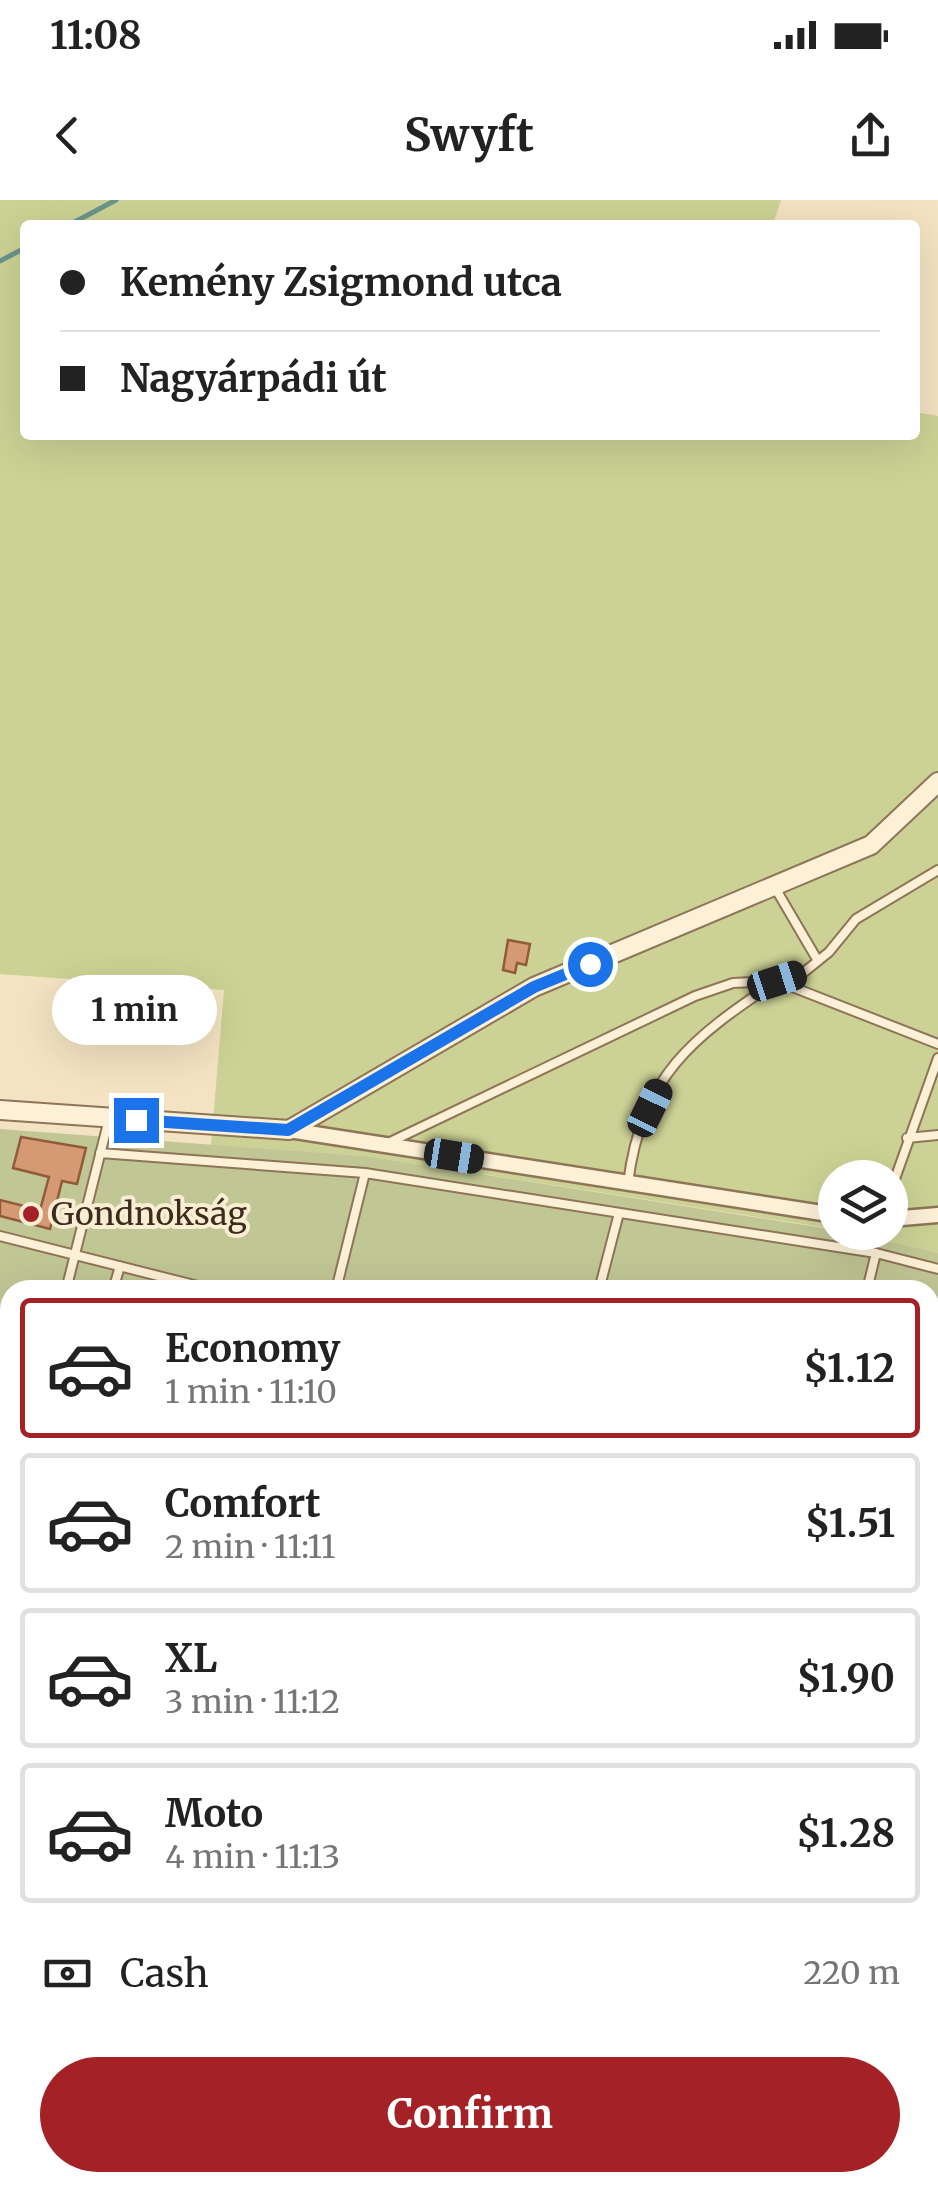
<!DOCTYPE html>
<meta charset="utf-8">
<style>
:root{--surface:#fff;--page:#f6f6f6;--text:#222;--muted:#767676;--line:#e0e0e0;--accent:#a42125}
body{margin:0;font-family:Merriweather,serif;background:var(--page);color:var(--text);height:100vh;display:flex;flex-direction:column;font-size:38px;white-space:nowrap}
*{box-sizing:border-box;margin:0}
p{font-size:32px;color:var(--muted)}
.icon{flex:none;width:55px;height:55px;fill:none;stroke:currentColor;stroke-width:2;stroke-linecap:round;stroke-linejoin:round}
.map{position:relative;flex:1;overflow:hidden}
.details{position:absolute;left:0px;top:1080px;width:940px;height:912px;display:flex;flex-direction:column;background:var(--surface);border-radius:30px 30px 0 0;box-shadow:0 10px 40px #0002}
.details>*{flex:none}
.banner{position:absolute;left:20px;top:20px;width:900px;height:220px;border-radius:10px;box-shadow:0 10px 40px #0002;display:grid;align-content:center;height:220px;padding:0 40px;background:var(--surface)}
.controls{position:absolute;left:818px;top:960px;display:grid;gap:20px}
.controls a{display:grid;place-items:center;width:90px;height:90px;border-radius:50%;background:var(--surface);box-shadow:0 10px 40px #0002;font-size:50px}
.end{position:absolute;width:45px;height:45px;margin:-22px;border:12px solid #1a73e8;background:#fff;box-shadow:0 0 0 5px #fff}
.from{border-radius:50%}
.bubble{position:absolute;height:70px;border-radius:35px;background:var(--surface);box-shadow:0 10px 40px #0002;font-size:32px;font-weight:700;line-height:70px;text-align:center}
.car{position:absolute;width:30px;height:60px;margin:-30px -15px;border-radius:12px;box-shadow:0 0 8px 2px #0007;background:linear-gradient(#222 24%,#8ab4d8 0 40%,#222 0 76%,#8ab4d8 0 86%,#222 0)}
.banner b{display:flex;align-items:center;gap:35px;height:95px;font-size:38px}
.banner b+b{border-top:2px solid var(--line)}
.banner i{width:25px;height:25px;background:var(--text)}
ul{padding:18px 0 0;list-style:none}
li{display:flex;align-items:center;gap:30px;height:140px;margin:0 20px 15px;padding:0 20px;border:5px solid var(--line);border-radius:10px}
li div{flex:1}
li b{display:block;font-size:38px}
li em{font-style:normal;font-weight:700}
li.active{border-color:var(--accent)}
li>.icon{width:90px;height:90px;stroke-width:1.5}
.pay{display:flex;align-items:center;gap:25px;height:110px;padding:0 40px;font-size:38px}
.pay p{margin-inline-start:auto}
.action{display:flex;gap:20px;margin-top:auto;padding:20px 40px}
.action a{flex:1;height:115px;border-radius:60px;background:var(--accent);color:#fff;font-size:40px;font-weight:700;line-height:115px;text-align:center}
.status{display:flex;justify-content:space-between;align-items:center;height:70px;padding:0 50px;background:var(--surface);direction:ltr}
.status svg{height:28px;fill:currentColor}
header{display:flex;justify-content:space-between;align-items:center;height:130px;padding:0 40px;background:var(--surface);font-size:45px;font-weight:700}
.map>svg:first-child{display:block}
</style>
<div class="status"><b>11:08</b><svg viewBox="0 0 49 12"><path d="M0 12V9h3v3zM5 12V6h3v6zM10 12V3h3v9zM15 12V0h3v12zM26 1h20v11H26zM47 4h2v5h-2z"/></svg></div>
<header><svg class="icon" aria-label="back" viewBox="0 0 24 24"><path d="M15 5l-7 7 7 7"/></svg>Swyft<svg class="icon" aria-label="share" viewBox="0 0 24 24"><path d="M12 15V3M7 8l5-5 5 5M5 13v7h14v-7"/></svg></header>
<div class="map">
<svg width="938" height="1992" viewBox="0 0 938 1992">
<rect width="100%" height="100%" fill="#f3e3c2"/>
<path fill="#ccd295" d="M 0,0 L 781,0 L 773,25 L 25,25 L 25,235 L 915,235 L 915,212 L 938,216 L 938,1053 L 855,1033 L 890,1032 L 890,978 L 835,978 L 835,1029 L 366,956 L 211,945 L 224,790 L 0,774 Z"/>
<path fill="#c1c695" d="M 0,929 L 366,956 L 855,1033 L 938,1053 L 938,1992 L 463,1992 L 425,1983 L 930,1982 L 930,1090 L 10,1090 L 10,1880 L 0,1878 Z"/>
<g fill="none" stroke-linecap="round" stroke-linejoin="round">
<path stroke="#6b9589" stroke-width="5" d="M 69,25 L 116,0
M 0,61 L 25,48"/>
</g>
<path fill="#d59a74" stroke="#915b3a" stroke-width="2.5" d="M 508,740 L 530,744 L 526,765 L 517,763 L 515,773 L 503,770 Z
M 21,937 L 86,948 L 77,984 L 62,981 L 50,1029 L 0,1016 L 0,1000 L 40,1010 L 49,977 L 13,968 Z"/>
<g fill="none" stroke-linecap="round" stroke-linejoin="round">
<defs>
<path id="service" d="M 774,686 L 818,761
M 907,938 L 938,935
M 388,943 L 695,796 L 733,783 L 777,781 L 803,773 L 829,752 L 856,719 L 938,670
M 100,953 L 365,973 L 876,1053 L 938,1069
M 628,983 C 642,875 692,838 777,781 L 938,844
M 890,993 L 938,858
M 0,1036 L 214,1090
M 66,1090 L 109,919
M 113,1090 L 120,1066
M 336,1090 L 365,973
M 599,1090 L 619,1013
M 867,1090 L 876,1053
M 0,1175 L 10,1178
M 930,1271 L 938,1273
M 0,1350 L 10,1311
M 0,1357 L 10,1362
M 0,1416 L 10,1419
M 0,1470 L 10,1438
M 930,1475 L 938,1477
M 0,1525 L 10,1521
M 930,1679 L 938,1681
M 0,1703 L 10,1701
M 0,1717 L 10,1719
M 0,1858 L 10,1861
M 930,1880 L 938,1849
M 930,1885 L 938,1888
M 488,1982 L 526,1992
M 761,1982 L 797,1992
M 624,1992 L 627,1982
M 644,1992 L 646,1982
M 901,1992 L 903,1982"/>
<path id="minor" d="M 289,930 L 835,1015
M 890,1019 L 938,1015
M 181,1982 L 186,1992
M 209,1992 L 211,1982
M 251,1992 L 268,1982"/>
<path id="tertiary" d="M 0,910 L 289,930 L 534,787 L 871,645 L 938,582"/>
<path id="primary" d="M 0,1909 L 10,1912
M 297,1982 L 324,1992"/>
</defs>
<use href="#service" stroke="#8f7457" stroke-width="12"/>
<use href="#minor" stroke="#8f7457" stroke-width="19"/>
<use href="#tertiary" stroke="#8f7457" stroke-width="22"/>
<use href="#primary" stroke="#5c412c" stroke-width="28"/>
<use href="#service" stroke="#fcf0d7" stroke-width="8"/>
<use href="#minor" stroke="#fcf0d7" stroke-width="14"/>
<use href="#tertiary" stroke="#fcf0d7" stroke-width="18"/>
<use href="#primary" stroke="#f9d897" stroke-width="22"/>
</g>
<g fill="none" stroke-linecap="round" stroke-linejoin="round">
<path stroke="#1a73e8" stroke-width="12" d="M 136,920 L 288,930 L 534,787 L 590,764"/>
</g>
<circle fill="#a42125" stroke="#f9edd3" stroke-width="4" cx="31" cy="1014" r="10"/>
<g text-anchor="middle" stroke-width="8" stroke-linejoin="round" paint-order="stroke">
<g font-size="32" fill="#3d2c1d" stroke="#f9edd3" text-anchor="start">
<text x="51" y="1025">Gondnokság</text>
</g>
</g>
</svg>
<div class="controls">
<a><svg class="icon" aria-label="layers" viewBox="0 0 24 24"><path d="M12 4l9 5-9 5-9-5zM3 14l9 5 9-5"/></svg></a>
</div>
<i class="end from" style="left:590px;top:764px"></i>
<i class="end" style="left:136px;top:920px"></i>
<div class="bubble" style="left:52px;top:775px;width:165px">1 min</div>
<i class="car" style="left:777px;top:781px;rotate:72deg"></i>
<i class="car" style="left:650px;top:908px;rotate:26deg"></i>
<i class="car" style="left:454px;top:956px;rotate:99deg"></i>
<div class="banner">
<b><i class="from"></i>Kemény Zsigmond utca</b>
<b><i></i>Nagyárpádi út</b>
</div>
<section class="details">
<ul>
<li class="active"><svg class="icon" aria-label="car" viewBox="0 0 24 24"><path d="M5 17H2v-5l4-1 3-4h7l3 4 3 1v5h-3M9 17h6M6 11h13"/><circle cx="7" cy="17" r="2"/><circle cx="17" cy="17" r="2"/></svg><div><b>Economy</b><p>1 min · 11:10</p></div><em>$1.12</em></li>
<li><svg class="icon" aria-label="car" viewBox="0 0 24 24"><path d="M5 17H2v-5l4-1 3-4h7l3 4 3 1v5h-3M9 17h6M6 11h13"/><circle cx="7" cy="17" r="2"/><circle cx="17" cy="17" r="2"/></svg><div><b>Comfort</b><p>2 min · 11:11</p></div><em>$1.51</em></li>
<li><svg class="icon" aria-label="car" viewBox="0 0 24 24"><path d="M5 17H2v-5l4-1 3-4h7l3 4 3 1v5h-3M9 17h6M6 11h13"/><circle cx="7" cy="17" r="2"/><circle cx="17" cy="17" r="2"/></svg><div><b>XL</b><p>3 min · 11:12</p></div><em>$1.90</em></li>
<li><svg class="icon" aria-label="car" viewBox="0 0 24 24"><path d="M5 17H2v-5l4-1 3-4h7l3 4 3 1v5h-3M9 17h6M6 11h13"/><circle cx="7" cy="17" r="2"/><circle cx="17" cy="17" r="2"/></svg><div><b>Moto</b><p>4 min · 11:13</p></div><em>$1.28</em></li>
</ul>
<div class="pay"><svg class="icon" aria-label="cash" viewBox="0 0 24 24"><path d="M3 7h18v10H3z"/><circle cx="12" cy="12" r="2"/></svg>Cash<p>220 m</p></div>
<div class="action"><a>Confirm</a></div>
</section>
</div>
